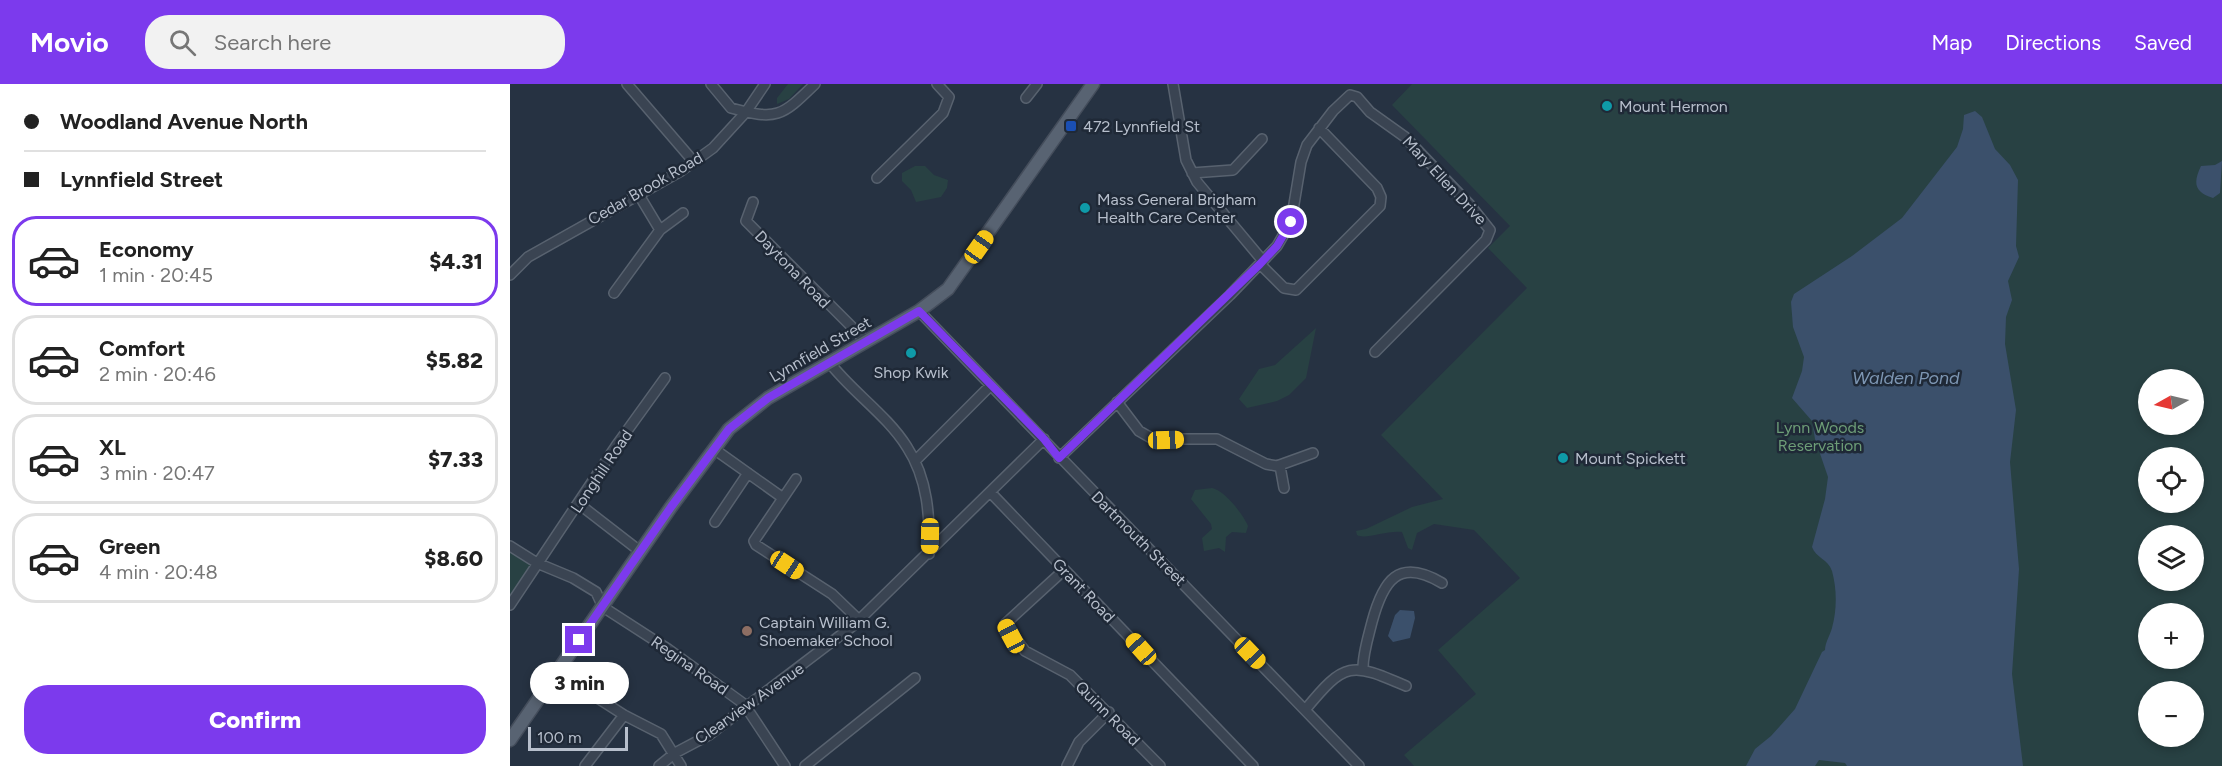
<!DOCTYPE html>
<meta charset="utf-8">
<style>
:root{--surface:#fff;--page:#f2f2f2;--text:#222;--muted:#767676;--line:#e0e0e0;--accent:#7c3aed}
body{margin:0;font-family:Figtree,sans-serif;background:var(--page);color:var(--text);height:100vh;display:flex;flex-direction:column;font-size:22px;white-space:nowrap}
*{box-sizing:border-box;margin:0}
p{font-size:20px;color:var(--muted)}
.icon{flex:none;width:33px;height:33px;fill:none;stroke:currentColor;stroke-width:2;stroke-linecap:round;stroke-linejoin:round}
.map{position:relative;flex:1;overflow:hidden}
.side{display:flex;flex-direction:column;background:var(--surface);width:510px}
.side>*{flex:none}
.top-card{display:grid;align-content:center;height:132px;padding:0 24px;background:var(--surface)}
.needle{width:39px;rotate:262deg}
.fabs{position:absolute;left:1628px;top:285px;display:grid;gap:12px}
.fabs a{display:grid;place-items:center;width:66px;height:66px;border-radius:50%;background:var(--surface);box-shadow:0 3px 9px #0003;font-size:30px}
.scale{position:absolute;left:18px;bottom:15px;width:100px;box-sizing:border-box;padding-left:6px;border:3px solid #b7bfcc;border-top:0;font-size:16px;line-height:21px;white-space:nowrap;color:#b7bfcc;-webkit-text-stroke:4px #1f2937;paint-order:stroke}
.end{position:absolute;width:27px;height:27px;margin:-14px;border:8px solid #7c3aed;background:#fff;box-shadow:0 0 0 3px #fff}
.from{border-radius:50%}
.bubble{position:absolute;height:42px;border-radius:21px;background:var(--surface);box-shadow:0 3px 9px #0003;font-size:20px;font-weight:800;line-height:42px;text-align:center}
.car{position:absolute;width:18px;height:36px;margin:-18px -9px;border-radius:8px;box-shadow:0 0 4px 2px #0007;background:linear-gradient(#f5c518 24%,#345 0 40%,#f5c518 0 76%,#345 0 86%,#f5c518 0)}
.top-card b{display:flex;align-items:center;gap:21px;height:57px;font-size:22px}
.top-card b+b{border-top:2px solid var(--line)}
.top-card i{width:15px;height:15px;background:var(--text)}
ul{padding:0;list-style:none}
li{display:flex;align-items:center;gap:18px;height:90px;margin:0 12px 9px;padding:0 12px;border:3px solid var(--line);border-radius:24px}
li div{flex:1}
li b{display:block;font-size:22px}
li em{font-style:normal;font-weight:800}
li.active{border-color:var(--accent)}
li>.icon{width:54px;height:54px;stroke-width:1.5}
.cta{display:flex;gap:12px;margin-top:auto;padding:12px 24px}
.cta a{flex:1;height:69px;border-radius:24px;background:var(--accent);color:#fff;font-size:24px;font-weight:800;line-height:69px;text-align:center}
header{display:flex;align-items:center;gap:36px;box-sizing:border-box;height:84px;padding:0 30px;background:var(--accent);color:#fff}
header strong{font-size:28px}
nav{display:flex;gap:33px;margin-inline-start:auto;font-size:21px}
.search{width:420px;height:54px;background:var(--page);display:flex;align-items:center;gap:15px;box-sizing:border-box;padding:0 21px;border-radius:24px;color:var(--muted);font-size:22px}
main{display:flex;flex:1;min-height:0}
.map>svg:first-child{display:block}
</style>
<header>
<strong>Movio</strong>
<div class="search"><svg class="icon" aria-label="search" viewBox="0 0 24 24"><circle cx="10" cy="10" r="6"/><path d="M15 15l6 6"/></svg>Search here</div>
<nav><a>Map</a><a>Directions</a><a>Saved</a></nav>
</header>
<main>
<section class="side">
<div class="top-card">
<b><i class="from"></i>Woodland Avenue North</b>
<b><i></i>Lynnfield Street</b>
</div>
<ul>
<li class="active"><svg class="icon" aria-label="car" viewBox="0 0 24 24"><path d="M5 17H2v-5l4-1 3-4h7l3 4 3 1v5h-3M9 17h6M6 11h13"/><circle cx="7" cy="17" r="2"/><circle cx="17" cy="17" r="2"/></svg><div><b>Economy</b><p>1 min · 20:45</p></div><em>$4.31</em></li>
<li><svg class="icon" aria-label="car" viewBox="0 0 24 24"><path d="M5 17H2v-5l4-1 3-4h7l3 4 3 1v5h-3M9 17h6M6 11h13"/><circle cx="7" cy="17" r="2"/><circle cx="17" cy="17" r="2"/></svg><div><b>Comfort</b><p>2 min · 20:46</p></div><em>$5.82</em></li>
<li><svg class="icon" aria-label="car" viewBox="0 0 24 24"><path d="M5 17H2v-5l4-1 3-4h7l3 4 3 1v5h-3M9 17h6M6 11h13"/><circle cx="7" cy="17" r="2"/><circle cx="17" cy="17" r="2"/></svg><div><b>XL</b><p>3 min · 20:47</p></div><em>$7.33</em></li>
<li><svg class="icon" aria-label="car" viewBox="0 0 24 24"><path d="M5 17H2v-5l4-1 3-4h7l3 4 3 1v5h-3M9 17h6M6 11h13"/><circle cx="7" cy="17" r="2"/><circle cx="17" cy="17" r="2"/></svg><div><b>Green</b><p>4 min · 20:48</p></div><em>$8.60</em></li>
</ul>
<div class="cta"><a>Confirm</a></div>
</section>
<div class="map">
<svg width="1712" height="682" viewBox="0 0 1712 682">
<rect width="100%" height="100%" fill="#263242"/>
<path fill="#284143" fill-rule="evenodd" d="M 278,0 L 293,0 L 279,15 L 267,20 L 267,14 Z
M 902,0 L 1712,0 L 1712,682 L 904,682 L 894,671 L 966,610 L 928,566 L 1010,494 L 964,446 L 924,440 L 907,449 L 902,466 L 898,464 L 892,448 C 877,446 855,456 847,451 L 846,447 L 856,445 L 902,423 L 933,415 L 871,351 L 1017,204 L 978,164 L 1000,142 L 882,21 ZM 1638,296 L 1683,296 L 1683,340 L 1638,340 ZM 1638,374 L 1683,374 L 1683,418 L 1638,418 ZM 1638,452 L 1683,452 L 1683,496 L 1638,496 ZM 1638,530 L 1683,530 L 1683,574 L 1638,574 ZM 1638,608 L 1683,608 L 1683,652 L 1638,652 Z
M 405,82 L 415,82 L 424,91 L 438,96 L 437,104 L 431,113 L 406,118 L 401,106 L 392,97 L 392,89 Z
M 806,244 L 796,294 L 779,311 L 767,317 L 737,324 L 729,315 L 749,285 L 765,281 Z
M 702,404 C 714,406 733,430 738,442 L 736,449 L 722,448 L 716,453 L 715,468 L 709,464 L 694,467 L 692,454 L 702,445 L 701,440 L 681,415 L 685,406 Z
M 0,466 L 22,481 L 0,513 Z"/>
<path fill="#3b506b" d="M 1465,27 L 1472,33 L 1485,65 L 1500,81 L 1508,96 L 1506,162 L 1509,173 L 1498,197 L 1502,216 L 1496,233 L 1495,260 L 1506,326 L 1500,378 L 1509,485 L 1502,590 L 1513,682 L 1337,682 L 1335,679 L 1309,676 L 1305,682 L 1236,682 L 1245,665 L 1261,652 L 1285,625 L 1312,568 L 1315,566 C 1315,559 1320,551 1322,544 C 1327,526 1327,505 1322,487 C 1318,475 1306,474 1302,463 L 1315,415 L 1318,393 L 1305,355 L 1302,337 L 1282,314 L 1292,287 L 1294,273 L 1283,243 L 1281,218 L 1284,210 L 1342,172 L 1392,134 L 1447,63 L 1453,45 L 1454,31 Z
M 1712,77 L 1710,109 L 1703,114 C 1684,108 1683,99 1691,82 L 1705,81 Z
M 890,526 L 904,527 L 905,534 L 900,554 L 883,558 L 878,552 L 885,531 Z"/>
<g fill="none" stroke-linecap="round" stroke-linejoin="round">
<defs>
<path id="minor" d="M 117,0 L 184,78
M 201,0 L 221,24 C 268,37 272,32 305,0
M 663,0 L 676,76 L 687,98 L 753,177
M 516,14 L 527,0
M 682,89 L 723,86 L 752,55
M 367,94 L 433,29 L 439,13 L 427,0
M 129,111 L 150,146
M 243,118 L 236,137 L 356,257
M 750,180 L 774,204 L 786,206 L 870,122 L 871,113 L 867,104 L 809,44
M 0,191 L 18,173 L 171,87 L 203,64 L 236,28 L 255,0
M 104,209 L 150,146 L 173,129
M 409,227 L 849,682
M 319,278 C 342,308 377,331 397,363 C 418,395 420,433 419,470
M 607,318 L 629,347 L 643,355 L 707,355 L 756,380 L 767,382 L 803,369
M 204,365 L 273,414
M 549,374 L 720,211 L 767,162 L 781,138 L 791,78 L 797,61 L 823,27 L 840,11 L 847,13 L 860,28 L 895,53 L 960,121 L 980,146 L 976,156 L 865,268
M 405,377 L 480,302
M 770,382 L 774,404
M 286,395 L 244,457 L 246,461 L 322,510 L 349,536
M 481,409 L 743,682
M 69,420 L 131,468
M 205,438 L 238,389
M 0,462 L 27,479 L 63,494 L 86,508 L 93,523 L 158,565 L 234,620 L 275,682
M 554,486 L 495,540 L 515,567 L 560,591 L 650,682
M 0,521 L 106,362 L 155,294
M 853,584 C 853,569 858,554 862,538 C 873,497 888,473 932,499
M 47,588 L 114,631 L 151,650 L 171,682
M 795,626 C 835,577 841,578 896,602
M 75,682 L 114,631
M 149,682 L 165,669 L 199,651 L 344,541 L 534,355
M 295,682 L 405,594
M 557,682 L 569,658 L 599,628"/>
<path id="major" d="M 0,656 L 161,423 L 219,345 L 258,314 L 409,227 L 438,205 L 583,0"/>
</defs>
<use href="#minor" stroke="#58626f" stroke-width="12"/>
<use href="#major" stroke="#444d5b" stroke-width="15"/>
<use href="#minor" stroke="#3a4452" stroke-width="9"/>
<use href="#major" stroke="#586372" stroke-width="12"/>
</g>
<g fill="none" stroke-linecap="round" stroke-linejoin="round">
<path stroke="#7c3aed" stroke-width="8" d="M 69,556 L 161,423 L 219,345 L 258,314 L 409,227 L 534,355 L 549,374 L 750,180 L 767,162 L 781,138"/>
</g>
<g fill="#0f9aa8" stroke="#1f2937" stroke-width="2">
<circle cx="1097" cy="22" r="6"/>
<circle cx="575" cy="124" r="6"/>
<circle cx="401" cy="269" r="6"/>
<circle cx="1053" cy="374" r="6"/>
</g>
<rect fill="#1a4fb4" stroke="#1f2937" stroke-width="2" x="555" y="36" width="12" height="12" rx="3"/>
<circle fill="#8d6e63" stroke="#1f2937" stroke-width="2" cx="237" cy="547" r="6"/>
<g text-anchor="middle" stroke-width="5" stroke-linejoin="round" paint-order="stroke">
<g font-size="16" fill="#b7bfcc" stroke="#1f2937" text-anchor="start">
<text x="1109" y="28">Mount Hermon</text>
<text x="573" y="48">472 Lynnfield St</text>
<text x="587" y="121">Mass General Brigham<tspan x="587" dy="18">Health Care Center</tspan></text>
<text x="401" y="294" text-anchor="middle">Shop Kwik</text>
<text x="1065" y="380">Mount Spickett</text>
<text x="249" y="544">Captain William G.<tspan x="249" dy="18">Shoemaker School</tspan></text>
</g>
<g font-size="16" fill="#b7bfcc" stroke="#1f2937">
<text transform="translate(935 96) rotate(47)" y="6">Mary Ellen Drive</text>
<text transform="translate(135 104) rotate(-30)" y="6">Cedar Brook Road</text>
<text transform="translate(283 185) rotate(46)" y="6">Daytona Road</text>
<text transform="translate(310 265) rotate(-30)" y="6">Lynnfield Street</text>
<text transform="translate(91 387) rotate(-56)" y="6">Longhill Road</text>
<text transform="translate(629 454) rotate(45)" y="6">Dartmouth Street</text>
<text transform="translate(574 506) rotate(46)" y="6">Grant Road</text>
<text transform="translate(180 581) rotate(35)" y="6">Regina Road</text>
<text transform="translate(239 619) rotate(-35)" y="6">Clearview Avenue</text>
<text transform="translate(598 629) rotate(45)" y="6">Quinn Road</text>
</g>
<g font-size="16" fill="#6d9d77" stroke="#1f2937">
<text x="1310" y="349">Lynn Woods<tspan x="1310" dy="18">Reservation</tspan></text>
</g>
<g font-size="18" font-style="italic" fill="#7d96b3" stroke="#1f2937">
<text x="1396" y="300">Walden Pond</text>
</g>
</g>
</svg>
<div class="fabs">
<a><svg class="needle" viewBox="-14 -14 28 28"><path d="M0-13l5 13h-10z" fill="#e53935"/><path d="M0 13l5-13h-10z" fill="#767676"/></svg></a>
<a><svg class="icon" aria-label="locate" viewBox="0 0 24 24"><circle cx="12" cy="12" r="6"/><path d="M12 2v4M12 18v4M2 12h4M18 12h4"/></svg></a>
<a><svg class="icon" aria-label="layers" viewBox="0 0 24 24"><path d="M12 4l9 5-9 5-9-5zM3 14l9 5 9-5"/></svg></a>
<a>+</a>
<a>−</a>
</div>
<div class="scale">100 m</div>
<i class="end from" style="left:781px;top:138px"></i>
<i class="end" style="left:69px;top:556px"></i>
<div class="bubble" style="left:20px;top:578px;width:99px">3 min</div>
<i class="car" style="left:469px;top:163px;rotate:35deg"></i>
<i class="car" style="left:656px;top:356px;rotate:88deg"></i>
<i class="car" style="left:420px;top:452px;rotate:181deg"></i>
<i class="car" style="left:277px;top:481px;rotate:123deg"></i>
<i class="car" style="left:501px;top:552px;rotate:332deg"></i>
<i class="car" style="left:631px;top:565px;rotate:318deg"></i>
<i class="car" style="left:740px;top:569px;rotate:136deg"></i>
</div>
</main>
